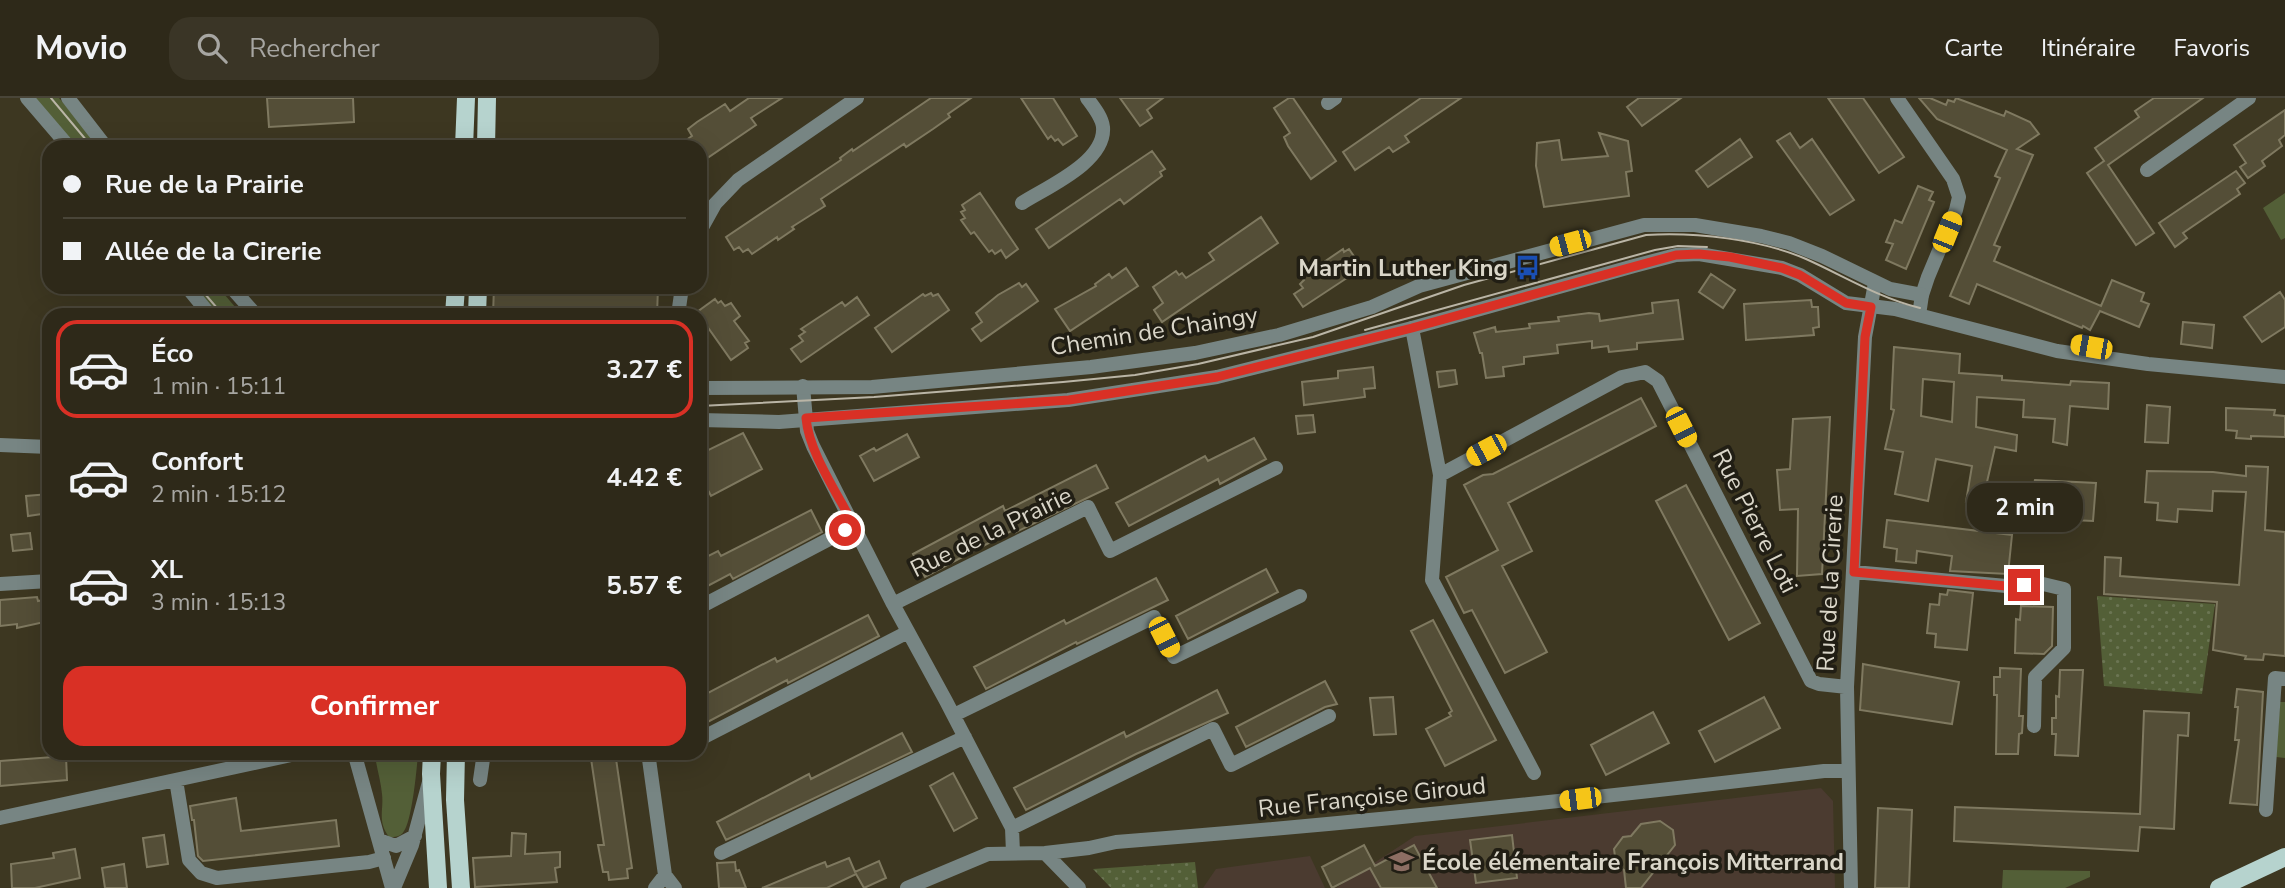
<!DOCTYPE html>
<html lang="fr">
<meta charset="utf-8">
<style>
:root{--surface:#2e2919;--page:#3a3526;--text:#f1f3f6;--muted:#a7a6a2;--line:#494538;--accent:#d93025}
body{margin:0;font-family:"Nunito Sans",sans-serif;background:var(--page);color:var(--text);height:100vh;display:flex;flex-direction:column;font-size:26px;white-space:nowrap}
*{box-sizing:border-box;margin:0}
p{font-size:23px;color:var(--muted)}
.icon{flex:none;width:38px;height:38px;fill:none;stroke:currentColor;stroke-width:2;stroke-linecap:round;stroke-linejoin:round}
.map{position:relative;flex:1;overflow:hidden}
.details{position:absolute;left:42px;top:210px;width:665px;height:452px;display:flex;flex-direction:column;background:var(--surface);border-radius:21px;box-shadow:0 7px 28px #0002,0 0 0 2px var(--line)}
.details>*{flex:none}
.hud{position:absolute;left:42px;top:42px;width:665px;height:154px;border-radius:21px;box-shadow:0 7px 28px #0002,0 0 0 2px var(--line);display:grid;align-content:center;height:154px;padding:0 21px;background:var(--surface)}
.end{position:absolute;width:32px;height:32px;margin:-16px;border:9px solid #d93025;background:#fff;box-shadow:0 0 0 4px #fff}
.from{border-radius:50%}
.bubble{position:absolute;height:49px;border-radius:21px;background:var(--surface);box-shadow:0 7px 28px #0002,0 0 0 2px var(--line);font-size:23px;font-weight:700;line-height:49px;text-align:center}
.car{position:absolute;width:21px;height:42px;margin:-21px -10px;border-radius:9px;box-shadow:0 0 5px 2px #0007;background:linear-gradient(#f5c518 24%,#345 0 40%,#f5c518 0 76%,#345 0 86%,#f5c518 0)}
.hud b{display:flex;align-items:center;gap:24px;height:66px;font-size:26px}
.hud b+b{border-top:2px solid var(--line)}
.hud i{width:18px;height:18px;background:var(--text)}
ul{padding:12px 0 0;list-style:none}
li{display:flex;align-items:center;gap:21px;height:98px;margin:0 14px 10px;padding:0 7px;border:4px solid transparent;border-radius:21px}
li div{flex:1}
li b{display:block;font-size:26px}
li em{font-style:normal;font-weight:700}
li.current{border-color:var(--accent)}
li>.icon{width:63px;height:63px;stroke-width:1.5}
.primary-button{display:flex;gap:14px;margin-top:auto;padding:14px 21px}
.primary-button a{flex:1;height:80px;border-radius:21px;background:var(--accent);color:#fff;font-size:28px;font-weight:700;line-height:80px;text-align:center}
header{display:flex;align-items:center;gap:42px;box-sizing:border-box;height:98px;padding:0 35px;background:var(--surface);border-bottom:2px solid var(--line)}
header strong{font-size:33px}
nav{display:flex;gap:38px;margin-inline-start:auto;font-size:24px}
.search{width:490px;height:63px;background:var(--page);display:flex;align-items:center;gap:18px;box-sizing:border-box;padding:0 24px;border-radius:21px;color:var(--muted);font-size:26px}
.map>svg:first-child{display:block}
</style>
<header>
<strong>Movio</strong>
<div class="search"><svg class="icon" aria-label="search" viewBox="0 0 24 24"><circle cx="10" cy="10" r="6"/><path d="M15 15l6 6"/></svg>Rechercher</div>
<nav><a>Carte</a><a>Itinéraire</a><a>Favoris</a></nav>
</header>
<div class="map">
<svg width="2285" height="790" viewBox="0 0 2285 790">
<defs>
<pattern id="park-dots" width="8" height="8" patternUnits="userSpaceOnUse" patternTransform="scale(1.75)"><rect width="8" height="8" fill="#535f37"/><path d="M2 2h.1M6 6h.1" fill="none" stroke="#6b7553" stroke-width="1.8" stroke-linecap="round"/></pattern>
</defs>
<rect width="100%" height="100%" fill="#3d3721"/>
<path fill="#4b3b30" d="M 1821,690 L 1833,703 L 1835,790 L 1336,790 L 1415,738 Z
M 1310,758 L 1325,790 L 1203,790 L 1216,771 Z"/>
<path fill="#535f37" d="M 35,0 L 59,0 L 100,49 L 76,49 Z
M 2285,95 L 2285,140 L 2281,142 L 2263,110 Z
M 195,189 L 218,189 L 242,217 L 219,217 Z
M 2280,604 L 2285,604 L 2285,660 L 2276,659 Z
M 366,654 L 418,655 C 417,670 412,722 404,733 C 401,739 395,739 389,739 C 377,723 384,712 382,696 C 381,684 377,671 375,658 L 367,659 Z
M 2003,772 L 2090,773 L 2090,779 L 2065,790 L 2002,790 Z"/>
<path fill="url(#park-dots)" d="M 2097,498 L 2215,506 L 2202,596 L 2104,588 Z
M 1195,764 L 1198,790 L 1111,790 L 1093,771 Z"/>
<path fill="#544e37" stroke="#7f7960" stroke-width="2" fill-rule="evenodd" d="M 267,0 L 353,0 L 354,24 L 269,29 Z
M 749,0 L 782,0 L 751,20 L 756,27 L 700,65 L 700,49 L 676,49 L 692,38 L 688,31 L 697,24 L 725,6 L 730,13 Z
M 931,0 L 971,0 L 948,16 L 950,19 L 933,31 L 906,49 L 904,46 L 821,101 L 825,108 L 795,127 L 792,129 L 794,131 L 778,142 L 777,139 L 752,156 L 748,151 L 743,154 L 739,149 L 734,152 L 726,139 L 841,62 L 840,60 L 852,51 L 853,53 Z
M 1021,0 L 1053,0 L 1077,38 L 1063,47 L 1058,41 L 1055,43 L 1051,38 L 1048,41 Z
M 1120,0 L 1163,0 L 1147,12 L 1152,20 L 1140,28 Z
M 1289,0 L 1293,0 L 1336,63 L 1311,81 L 1288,48 L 1284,39 L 1290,35 L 1274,10 Z
M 1421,0 L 1461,0 L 1405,38 L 1409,44 L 1393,54 L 1389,49 L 1355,72 L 1343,54 Z
M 1639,0 L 1681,0 L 1642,28 L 1627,9 Z
M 1828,0 L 1863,0 L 1904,59 L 1879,75 Z
M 1919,0 L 1930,0 L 1946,7 L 1948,2 L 1954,4 L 1956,0 L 2004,18 L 2006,13 L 2030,24 L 2039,36 L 2017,51 L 2033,57 L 1994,147 L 2000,149 L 1994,163 L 2101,208 L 2112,182 L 2144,195 L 2141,203 L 2149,206 L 2139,229 L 2100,213 L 2090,232 L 2083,228 L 2082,230 L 1977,186 L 1969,206 L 1950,198 L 2000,80 L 1995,78 L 2007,52 L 1937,21 Z
M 2154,0 L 2203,0 L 2108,67 L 2154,135 L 2136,147 L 2087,75 L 2104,63 L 2095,50 L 2139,19 L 2135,13 Z
M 2285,12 L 2285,37 L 2279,42 L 2282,48 L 2262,63 L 2265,68 L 2248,80 L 2240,69 L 2246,65 L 2234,47 Z
M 1599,35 L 1628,43 L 1632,73 L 1626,74 L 1629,98 L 1544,109 L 1536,68 L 1537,45 L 1559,42 L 1562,62 L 1608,58 Z
M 1790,35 L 1800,50 L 1812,41 L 1854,102 L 1830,117 L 1777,43 Z
M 1740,41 L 1752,59 L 1708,89 L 1696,73 Z
M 1152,53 L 1165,71 L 1160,74 L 1162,78 L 1124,106 L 1120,101 L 1049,150 L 1036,131 Z
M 2236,73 L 2245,85 L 2237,91 L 2240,96 L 2183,135 L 2187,140 L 2175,149 L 2159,125 Z
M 1918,88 L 1933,94 L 1929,102 L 1934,104 L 1906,171 L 1886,162 L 1893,146 L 1886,144 L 1895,122 L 1902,125 Z
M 980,95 L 1018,151 L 1006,160 L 1001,152 L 995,156 L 992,152 L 989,154 L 974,134 L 971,136 L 961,122 L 965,120 L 961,114 L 965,112 L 962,107 Z
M 1261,119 L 1278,145 L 1162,224 L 1154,212 L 1163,205 L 1153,189 L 1176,173 L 1179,177 L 1182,175 L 1186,180 L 1214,162 L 1209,155 Z
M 1343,151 L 1344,154 L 1349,151 L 1362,170 L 1303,209 L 1294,196 L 1303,190 L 1300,186 L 1304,182 L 1302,179 Z
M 1126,170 L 1138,188 L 1070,233 L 1055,211 L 1096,188 L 1095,186 L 1109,176 L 1112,180 Z
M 1711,176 L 1735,192 L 1723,210 L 1699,194 Z
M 1019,185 L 1022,189 L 1026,186 L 1038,203 L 981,243 L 972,231 L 982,224 L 976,215 L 998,197 Z
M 494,189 L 658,189 L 657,217 L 493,217 Z
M 2280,194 L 2285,202 L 2285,229 L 2262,244 L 2244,219 Z
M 931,195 L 933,198 L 938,196 L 949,212 L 892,254 L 875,230 L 923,196 L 925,198 Z
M 857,199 L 869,217 L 801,264 L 791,251 L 803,243 L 799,238 L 805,234 L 801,231 L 842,204 L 845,208 Z
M 715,201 L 718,205 L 721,203 L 725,208 L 731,205 L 740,218 L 734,223 L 749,243 L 745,245 L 748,250 L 731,262 L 697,214 Z
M 1678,202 L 1683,241 L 1637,245 L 1637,251 L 1609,254 L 1608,248 L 1592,250 L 1592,243 L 1557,247 L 1558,255 L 1524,259 L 1524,266 L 1503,269 L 1504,278 L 1486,280 L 1482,255 L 1480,255 L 1474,235 L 1495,229 L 1496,234 L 1530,230 L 1529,226 L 1559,223 L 1558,219 L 1589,215 L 1599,216 L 1600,223 L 1653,215 L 1652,205 Z
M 1811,202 L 1812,209 L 1818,209 L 1819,229 L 1813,230 L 1814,237 L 1746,242 L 1744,206 Z
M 2183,224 L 2214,227 L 2212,250 L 2181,246 Z
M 1894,249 L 1960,256 L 1959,275 L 2002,278 L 2002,282 L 2070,287 L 2071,283 L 2109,285 L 2108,311 L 2070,308 L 2067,347 L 2053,344 L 2055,321 L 2023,319 L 2024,302 L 1977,299 L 1976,329 L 2017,337 L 2016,353 L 1995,349 L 1987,384 L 1993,385 L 1989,408 L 1966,404 L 1972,368 L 1936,361 L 1928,403 L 1895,396 L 1903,354 L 1885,351 L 1894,312 L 1891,311 ZM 1923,281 L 1954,284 L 1952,324 L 1921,318 Z
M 1373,269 L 1375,290 L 1364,291 L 1365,299 L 1304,307 L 1302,284 L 1338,280 L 1338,273 Z
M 1455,272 L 1457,286 L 1439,289 L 1437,274 Z
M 1641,300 L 1656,328 L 1508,405 L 1532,453 L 1502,468 L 1547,554 L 1505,575 L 1472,512 L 1464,515 L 1446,479 L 1498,452 L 1464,387 L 1483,377 L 1493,376 Z
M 2147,307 L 2170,309 L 2168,345 L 2145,344 Z
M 2226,310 L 2275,312 L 2274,317 L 2285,318 L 2285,339 L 2251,338 L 2251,341 L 2236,340 L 2237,333 L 2226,332 Z
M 1313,317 L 1315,334 L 1298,336 L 1296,318 Z
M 1830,319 L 1822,476 L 1797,478 L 1798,411 L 1780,412 L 1777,372 L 1790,371 L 1793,321 Z
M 743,335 L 762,371 L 711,398 L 709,394 L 700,399 L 700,356 Z
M 907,336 L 919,359 L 874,383 L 860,358 L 874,350 L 876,353 Z
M 1254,340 L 1266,361 L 1220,386 L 1218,381 L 1129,428 L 1116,405 L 1205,358 L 1208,363 Z
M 1096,367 L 1108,390 L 1016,434 L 1015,431 L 925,479 L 913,456 L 1003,408 L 1005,413 Z
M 2246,368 L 2268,369 L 2265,432 L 2285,434 L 2285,558 L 2264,556 L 2263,562 L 2245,561 L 2246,558 L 2213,552 L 2217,504 L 2104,496 L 2105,459 L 2121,460 L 2120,478 L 2239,487 L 2246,394 L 2213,393 L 2212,413 L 2178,411 L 2177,424 L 2157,422 L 2158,405 L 2145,404 L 2147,373 L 2213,374 L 2246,378 Z
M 2035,382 L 2096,385 L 2093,423 L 2050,421 L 2023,415 L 2025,385 L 2034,386 Z
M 1686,387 L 1760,525 L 1729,542 L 1656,403 Z
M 49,396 L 49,415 L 28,418 L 26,398 Z
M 811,412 L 822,434 L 733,481 L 730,476 L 700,492 L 700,462 L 718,453 L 721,458 Z
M 1887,422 L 2012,437 L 2008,476 L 1950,473 L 1952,458 L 1917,453 L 1916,465 L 1896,463 L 1897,451 L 1884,449 Z
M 30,435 L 32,451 L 13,453 L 11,437 Z
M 1266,471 L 1278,494 L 1188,541 L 1176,518 Z
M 1156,480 L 1168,502 L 1077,546 L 1076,544 L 986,591 L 974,569 L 1064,522 L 1066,526 Z
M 1948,492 L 1973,495 L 1967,552 L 1935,549 L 1936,536 L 1927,535 L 1930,506 L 1939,507 L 1940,496 L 1947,497 Z
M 37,499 L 38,503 L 49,501 L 49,523 L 17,530 L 17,526 L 0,528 L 0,502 Z
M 2021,508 L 2053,509 L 2052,548 L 2044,556 L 2015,555 L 2016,521 L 2020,522 Z
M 868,517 L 879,538 L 788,585 L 787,582 L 700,628 L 700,599 L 775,560 L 777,564 Z
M 1433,522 L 1496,642 L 1445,668 L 1426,631 L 1451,618 L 1449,615 L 1452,613 L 1411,533 Z
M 1863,566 L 1959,584 L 1952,626 L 1860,612 Z
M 2000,570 L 2021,571 L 2019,618 L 2023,618 L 2022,635 L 2019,636 L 2018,656 L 1996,656 L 1997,597 L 1994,597 L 1994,579 L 2000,579 Z
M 2060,572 L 2083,572 L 2078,658 L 2055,657 L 2056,636 L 2052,636 L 2052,620 L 2056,620 L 2056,598 L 2059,599 Z
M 1325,583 L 1337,606 L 1325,609 L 1246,649 L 1236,629 Z
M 2237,591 L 2263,594 L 2257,707 L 2230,705 L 2239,642 L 2235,642 L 2238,609 L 2235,609 Z
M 1217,592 L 1228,615 L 1136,656 L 1026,712 L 1014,690 L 1124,634 L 1126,639 Z
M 1393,599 L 1396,636 L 1374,637 L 1370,600 Z
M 1764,599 L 1780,630 L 1715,664 L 1699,633 Z
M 2144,613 L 2189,615 L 2188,638 L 2178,637 L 2174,731 L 2140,729 L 2138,753 L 1954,743 L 1955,709 L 2140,716 Z
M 1653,614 L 1669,645 L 1606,677 L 1591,647 Z
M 902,635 L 912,654 L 726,742 L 717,724 L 809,676 L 811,681 Z
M 590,654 L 615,654 L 632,770 L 627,771 L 628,780 L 609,782 L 608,774 L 603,774 L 598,747 L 604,747 Z
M 66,658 L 67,682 L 0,688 L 0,663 Z
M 953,675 L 977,720 L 954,733 L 930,688 Z
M 236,700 L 241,733 L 336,722 L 339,748 L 203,763 L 198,758 L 194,722 L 192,722 L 190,708 Z
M 1878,710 L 1912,712 L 1909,790 L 1875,790 Z
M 1660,723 L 1673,732 L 1675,747 L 1641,790 L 1626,790 L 1624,772 L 1616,766 L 1614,751 L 1623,739 L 1631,738 L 1641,726 Z
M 512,735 L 526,736 L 525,756 L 560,754 L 560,769 L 555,770 L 557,784 L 475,789 L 473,760 L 511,758 Z
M 164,737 L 168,766 L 147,769 L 143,740 Z
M 1512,737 L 1517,780 L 1476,785 L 1470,742 Z
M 1364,747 L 1375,768 L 1414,747 L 1437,790 L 1381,790 L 1370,770 L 1332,790 L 1322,769 Z
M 75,751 L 80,780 L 35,790 L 12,790 L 11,766 L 54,760 L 53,755 Z
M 849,760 L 855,774 L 879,763 L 886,780 L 864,790 L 856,776 L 827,790 L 762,790 L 815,768 L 825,764 L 827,769 Z
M 735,764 L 736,773 L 739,772 L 746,790 L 719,790 L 717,765 Z
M 124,766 L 127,790 L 105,790 L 102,770 Z"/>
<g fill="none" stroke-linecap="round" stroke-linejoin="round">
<path stroke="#778583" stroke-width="14" d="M 1897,0 L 1953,81 L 1959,99 L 1956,112 L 1928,179 L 1922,197 L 1919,217
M 1328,5 L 1335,0
M 2147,72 L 2249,0
M 1022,105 C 1047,89 1106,64 1103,29 C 1102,19 1093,8 1087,0
M 1412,230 L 1440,377 L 1432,482 L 1534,675
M 803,288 L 807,333 L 813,348 L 893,506 L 946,603 L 1012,730 L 1013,755
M 0,347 L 49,349
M 1440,377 L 1622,279 L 1645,274 L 1658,283 L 1811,583 L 1819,586 L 1847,589
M 1854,474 L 2006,488 L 2043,486 L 2064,491 L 2064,550 L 2035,579 L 2034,628
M 0,486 L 49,483
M 893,506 L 1088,409 L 1110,453 L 1276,370
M 700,509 L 854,428
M 954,617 L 1154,519 L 1174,559 L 1300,498
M 700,641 L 908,534
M 648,654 L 665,777 L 675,790
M 176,682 L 189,762 L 201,775 L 217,780 L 369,764 L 384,760
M 480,682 L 484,654
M 2266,712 L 2275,580 L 2285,581
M 0,720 L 305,654
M 1012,730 L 1213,631 L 1231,667 L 1329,618
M 721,755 L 965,639
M 1045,755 L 1079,790
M 655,790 L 665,777
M 907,790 L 988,756 L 1045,755 L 1089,750 L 1116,744 C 1352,726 1588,701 1824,673 L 1848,673
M 1851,790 L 1847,589 L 1865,239 L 1875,185"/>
<path stroke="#778583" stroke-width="14" d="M 27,0 L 69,49
M 68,0 L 106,49
M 700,133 L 715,106 L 738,82 L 857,0
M 187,189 L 210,217
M 231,189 L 256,217
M 678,217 L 682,189
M 700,290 L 872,289 L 1091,269 L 1195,255 L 1279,237 L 1372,209 L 1419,188 L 1644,127 L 1695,127 L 1761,138 L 1789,145 L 1822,158 L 1890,191 L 1922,197
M 700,322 L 779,324 L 1068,302 L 1217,279 L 1412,230 L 1634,168 L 1676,157 L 1699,156 L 1782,170 L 1800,177 L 1846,205 L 1895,211 L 2057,253 L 2148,266 L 2285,279
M 354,654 L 392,790
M 379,742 L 396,748 L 415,738
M 394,790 L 412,747 L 429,684"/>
<path stroke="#b6d3ce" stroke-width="18" d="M 464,49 L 466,0
M 486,49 L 487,0
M 454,217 L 456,189
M 477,217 L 478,189
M 432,654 L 431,676 L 438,790
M 456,654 L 455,702 L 461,790
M 2219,790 L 2285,759"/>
<path stroke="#bab5a6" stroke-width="2" d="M 51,0 L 92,49
M 199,189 L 223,217
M 1365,232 L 1655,152 L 1678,148 L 1707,149
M 700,308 L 874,299 L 1063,284 L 1135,277 L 1198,266 L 1313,239 L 1464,187 L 1646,137 C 1695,134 1760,141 1806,161 C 1844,178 1879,200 1920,210"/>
</g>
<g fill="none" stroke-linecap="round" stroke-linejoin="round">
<path stroke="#d93025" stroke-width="9" d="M 845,432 L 854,428 C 838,396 809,355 806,320 L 1069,302 L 1217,279 L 1412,230 L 1676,157 L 1699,156 L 1730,159 L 1782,170 L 1800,177 L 1846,205 L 1871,209 L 1865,239 L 1854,474 L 2006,488 L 2024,487"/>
</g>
<defs>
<symbol id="bus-bare" viewBox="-9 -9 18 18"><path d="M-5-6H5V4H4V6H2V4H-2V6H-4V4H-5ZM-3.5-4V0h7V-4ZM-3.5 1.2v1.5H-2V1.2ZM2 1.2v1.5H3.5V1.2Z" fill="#1a4fb4" stroke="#211e14" stroke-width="2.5" paint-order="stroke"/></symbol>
<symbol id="school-bare" viewBox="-9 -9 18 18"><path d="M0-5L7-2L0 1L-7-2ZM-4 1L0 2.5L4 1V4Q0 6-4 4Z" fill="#8d6e63" stroke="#211e14" stroke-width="2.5" paint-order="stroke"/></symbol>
</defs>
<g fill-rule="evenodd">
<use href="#bus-bare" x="1510" y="152" width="35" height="35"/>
<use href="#school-bare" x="1384" y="746" width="35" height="35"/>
</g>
<g text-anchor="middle" stroke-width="7" stroke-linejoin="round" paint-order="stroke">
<g font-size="24" font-weight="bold" fill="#dad6c9" stroke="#211e14" text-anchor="end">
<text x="1508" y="178">Martin Luther King</text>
<text x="1422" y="772" text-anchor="start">École élémentaire François Mitterrand</text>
</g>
<g font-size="24" fill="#dad6c9" stroke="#211e14">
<text transform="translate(1154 233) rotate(-9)" y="8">Chemin de Chaingy</text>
<text transform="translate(1755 423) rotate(63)" y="8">Rue Pierre Loti</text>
<text transform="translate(991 434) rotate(-26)" y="8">Rue de la Prairie</text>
<text transform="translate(1830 485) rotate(-87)" y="8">Rue de la Cirerie</text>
<text transform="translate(1372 699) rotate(-6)" y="8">Rue Françoise Giroud</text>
</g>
</g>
</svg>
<i class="end from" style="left:845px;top:432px"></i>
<i class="end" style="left:2024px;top:487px"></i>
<div class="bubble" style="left:1967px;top:385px;width:116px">2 min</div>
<i class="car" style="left:1947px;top:134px;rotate:22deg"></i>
<i class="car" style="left:1570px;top:145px;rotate:255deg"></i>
<i class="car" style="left:2091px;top:249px;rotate:280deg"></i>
<i class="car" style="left:1681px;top:329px;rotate:153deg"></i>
<i class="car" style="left:1486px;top:352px;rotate:242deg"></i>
<i class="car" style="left:1164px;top:539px;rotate:153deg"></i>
<i class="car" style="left:1580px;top:701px;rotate:263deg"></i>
<div class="hud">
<b><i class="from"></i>Rue de la Prairie</b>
<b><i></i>Allée de la Cirerie</b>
</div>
<section class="details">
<ul>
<li class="current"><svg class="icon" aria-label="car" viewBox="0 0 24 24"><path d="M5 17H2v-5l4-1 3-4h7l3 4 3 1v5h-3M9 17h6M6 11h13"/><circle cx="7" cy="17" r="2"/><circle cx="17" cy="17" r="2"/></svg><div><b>Éco</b><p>1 min · 15:11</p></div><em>3.27 €</em></li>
<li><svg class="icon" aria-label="car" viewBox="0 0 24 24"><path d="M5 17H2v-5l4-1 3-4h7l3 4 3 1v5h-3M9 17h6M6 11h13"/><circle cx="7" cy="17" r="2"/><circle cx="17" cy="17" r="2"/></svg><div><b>Confort</b><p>2 min · 15:12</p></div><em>4.42 €</em></li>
<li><svg class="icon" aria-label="car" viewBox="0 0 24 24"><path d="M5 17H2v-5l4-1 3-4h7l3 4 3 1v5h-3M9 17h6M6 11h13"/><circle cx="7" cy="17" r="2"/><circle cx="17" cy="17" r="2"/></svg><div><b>XL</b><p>3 min · 15:13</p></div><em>5.57 €</em></li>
</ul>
<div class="primary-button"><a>Confirmer</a></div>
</section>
</div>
